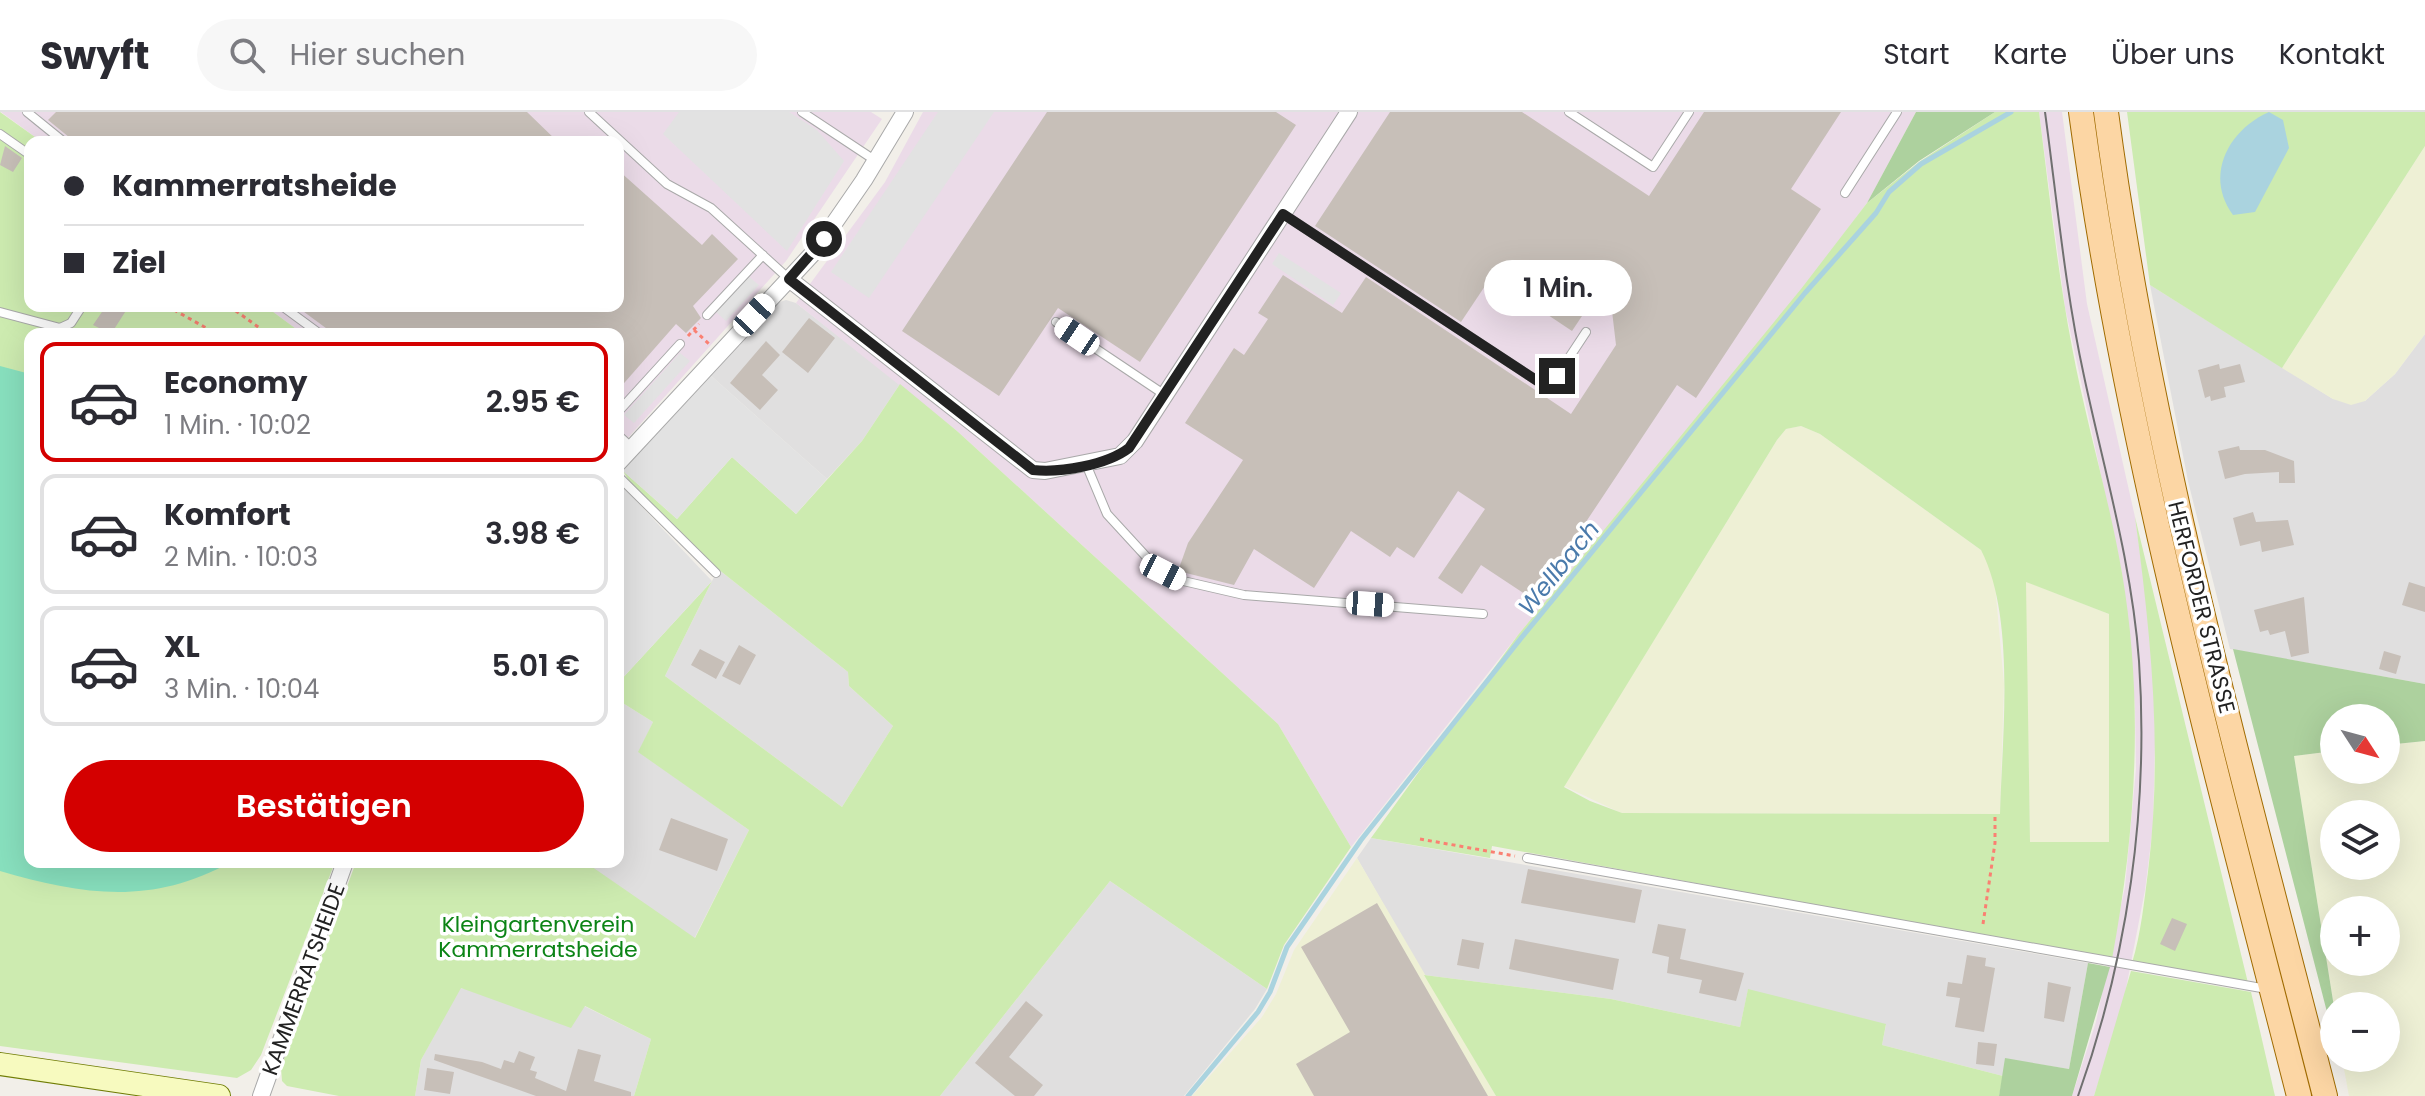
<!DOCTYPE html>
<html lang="de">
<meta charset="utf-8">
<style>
:root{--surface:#fff;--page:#f7f7f7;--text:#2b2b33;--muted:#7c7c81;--line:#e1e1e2;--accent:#d40000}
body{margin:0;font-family:Poppins,sans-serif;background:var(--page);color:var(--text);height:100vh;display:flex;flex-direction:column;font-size:30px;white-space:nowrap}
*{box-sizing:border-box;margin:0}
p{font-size:26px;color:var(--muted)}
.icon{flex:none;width:44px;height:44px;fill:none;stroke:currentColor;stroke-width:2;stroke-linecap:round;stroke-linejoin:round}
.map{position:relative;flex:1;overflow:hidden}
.sheet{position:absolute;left:24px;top:216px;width:600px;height:540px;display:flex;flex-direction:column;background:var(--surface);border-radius:16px;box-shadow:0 8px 32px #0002}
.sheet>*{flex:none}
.guide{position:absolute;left:24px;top:24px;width:600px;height:176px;border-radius:16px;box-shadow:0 8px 32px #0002;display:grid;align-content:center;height:176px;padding:0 40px;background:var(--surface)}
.needle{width:52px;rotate:126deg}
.fabs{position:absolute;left:2320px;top:592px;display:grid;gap:16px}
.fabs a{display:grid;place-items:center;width:80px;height:80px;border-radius:50%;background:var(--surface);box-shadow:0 8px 32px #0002;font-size:40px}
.end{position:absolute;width:36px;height:36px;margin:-18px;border:10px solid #222;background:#fff;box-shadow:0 0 0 4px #fff}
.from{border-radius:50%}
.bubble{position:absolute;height:56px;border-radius:28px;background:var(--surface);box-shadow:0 8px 32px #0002;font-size:26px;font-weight:600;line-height:56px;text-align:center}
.car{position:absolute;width:24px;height:48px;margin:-24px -12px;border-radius:10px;box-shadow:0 0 6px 2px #0007;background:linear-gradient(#fff 24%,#345 0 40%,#fff 0 76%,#345 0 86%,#fff 0)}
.guide b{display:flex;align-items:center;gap:28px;height:76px;font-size:30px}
.guide b+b{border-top:2px solid var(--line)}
.guide i{width:20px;height:20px;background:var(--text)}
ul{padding:14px 0 0;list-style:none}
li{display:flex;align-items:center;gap:24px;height:120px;margin:0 16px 12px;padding:0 24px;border:4px solid var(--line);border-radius:16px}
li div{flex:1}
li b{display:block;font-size:30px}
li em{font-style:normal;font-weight:600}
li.current{border-color:var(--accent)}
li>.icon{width:72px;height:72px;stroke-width:1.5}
.primary-button{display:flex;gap:16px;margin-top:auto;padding:16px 40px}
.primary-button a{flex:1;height:92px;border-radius:48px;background:var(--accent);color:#fff;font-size:32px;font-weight:600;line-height:92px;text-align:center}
header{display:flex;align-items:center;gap:48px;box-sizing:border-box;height:112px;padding:0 40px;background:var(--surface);border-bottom:2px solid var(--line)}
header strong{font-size:38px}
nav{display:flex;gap:44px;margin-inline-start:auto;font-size:28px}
.search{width:560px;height:72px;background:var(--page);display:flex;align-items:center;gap:20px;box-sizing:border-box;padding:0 28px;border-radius:44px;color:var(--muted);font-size:30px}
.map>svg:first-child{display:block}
</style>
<header>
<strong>Swyft</strong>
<div class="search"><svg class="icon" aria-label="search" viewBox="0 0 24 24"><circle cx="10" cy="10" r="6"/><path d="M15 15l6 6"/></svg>Hier suchen</div>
<nav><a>Start</a><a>Karte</a><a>Über uns</a><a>Kontakt</a></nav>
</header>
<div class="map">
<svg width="2425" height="984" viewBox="0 0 2425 984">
<rect width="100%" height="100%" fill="#f2efe9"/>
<path fill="#e0dfdf" d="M 2150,173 L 2333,287 L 2365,289 L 2395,262 L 2425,222 L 2425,572 L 2230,537 L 2188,369 Z
M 786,188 L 796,191 L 900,272 L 862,329 L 827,367 L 709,262 L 773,192 Z
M 718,457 L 848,560 L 849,574 L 893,614 L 842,695 L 665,564 Z
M 618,588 L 653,610 L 639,640 L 749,718 L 694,827 L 584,752 L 618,750 Z
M 1371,726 L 2088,851 L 2069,957 L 2006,947 L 2003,964 L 1882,933 L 1886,913 L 1748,878 L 1740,915 L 1611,887 L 1424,863 L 1357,746 Z
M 1110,769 L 1267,877 L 1255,897 L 1184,984 L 940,984 Z
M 460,876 L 584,894 L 651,927 L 634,984 L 415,984 L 421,948 Z"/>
<path fill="#ebdbe8" d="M 1,0 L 871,0 L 882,7 L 786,149 L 618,337 L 618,222 L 303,222 L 265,194 L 618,194 L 618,30 L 42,30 Z
M 923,0 L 1916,0 L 1867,91 L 1802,177 L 1518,523 L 1351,735 L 1278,612 L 957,319 L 796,191 L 885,70 Z
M 2039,0 L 2062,0 L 2087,192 L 2135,405 L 2152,527 L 2156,591 L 2153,714 L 2145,778 L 2123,892 L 2094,984 L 2072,984 L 2096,910 L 2125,775 L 2136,657 L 2135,595 L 2122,461 L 2065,195 Z"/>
<path fill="#eef0d5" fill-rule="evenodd" d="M 2425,34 L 2425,222 L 2395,262 L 2365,289 L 2351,293 L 2333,287 L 2282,256 Z
M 1801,314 L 1820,322 L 1981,438 L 1994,462 L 2004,572 L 2000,702 L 1621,701 L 1564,674 L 1777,328 L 1786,317 Z
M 2025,469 L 2109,502 L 2110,730 L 2030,731 Z
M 2425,629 L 2425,984 L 2349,984 L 2342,946 L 2386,946 L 2386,894 L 2334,895 L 2294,644 L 2334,639 L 2334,658 L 2386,658 L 2386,633 ZM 2334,702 L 2386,702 L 2386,754 L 2334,754 ZM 2334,798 L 2386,798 L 2386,850 L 2334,850 Z
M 1357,746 L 1496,984 L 1192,984 L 1262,905 L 1276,882 L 1294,838 Z"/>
<path fill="#cdebb0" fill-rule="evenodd" d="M 0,0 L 42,30 L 30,30 L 30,194 L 265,194 L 303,222 L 30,222 L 30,750 L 335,750 L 261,943 L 251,958 L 237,966 L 0,934 Z
M 1995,0 L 2039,0 C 2049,78 2057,157 2072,235 C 2086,311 2109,385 2122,461 C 2144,590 2136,719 2112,847 L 1492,734 L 1490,746 L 1371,726 L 1518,523 L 1801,177 L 1867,91 L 1919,50 ZM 1801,314 L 1820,322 L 1981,438 C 2016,506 2002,625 2000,702 L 1622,701 L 1590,689 L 1564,675 L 1777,328 L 1786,317 ZM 2026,470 L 2109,502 L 2109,730 L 2030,730 Z
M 2127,0 L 2425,0 L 2425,34 L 2282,256 L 2150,173 Z
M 900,272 L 957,319 L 1278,612 L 1351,735 L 1284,833 L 1267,877 L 1110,769 L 940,984 L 634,984 L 651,927 L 585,894 L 571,916 L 461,876 L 421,948 L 415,984 L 339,984 L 287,974 L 282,969 L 281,955 L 356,750 L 585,750 L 695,826 L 749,718 L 638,640 L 653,610 L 618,588 L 618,571 L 712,469 L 665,564 L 842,695 L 893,614 L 849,574 L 848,560 L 718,457 L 629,369 L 623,359 L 677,407 L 732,345 L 796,402 L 862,329 Z
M 2135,405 L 2248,871 L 2132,851 C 2141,822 2144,790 2148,760 C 2163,639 2151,524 2135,405 Z
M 2131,859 L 2251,880 L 2275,984 L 2094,984 Z
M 1424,863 L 1611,887 L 1740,915 L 1748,877 L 1886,912 L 1882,933 L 2003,964 L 1999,984 L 1496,984 Z"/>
<path fill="#add19e" d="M 1916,0 L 1995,0 L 1919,49 L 1867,91 Z
M 2233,537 L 2425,572 L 2425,629 L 2386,633 L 2386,606 L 2334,606 L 2334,639 L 2294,644 L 2334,895 L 2334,927 Z
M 2088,851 L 2110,855 L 2072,984 L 1999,984 L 2005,946 L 2069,957 Z"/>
<path fill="#88e0be" d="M 0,254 L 30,262 L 30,750 L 231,750 C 151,794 83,783 0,759 Z"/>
<path fill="#e2e2e2" d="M 679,0 L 789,0 L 817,18 L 844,49 L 787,139 L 663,22 Z
M 938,0 L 994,0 L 869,186 L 831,160 Z
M 1279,141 L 1341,181 L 1333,193 L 1272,152 Z
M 748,164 L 759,173 L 726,209 L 716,200 Z
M 680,241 L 690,249 L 634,311 L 624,303 Z
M 709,262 L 827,367 L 796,402 L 732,345 L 677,407 L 623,359 Z
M 618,370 L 712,469 L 618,571 Z"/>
<path fill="#aad3df" d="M 2269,0 L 2283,8 L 2289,36 L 2255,100 L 2233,103 C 2204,64 2228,18 2269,0 Z"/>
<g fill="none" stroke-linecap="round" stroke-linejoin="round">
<path stroke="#aad3df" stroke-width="5" d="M 1188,984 L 1258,900 L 1270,880 L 1287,835 L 1361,728 L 1522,525 L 1805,181 L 1876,101 L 1889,80 L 1921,52 L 2011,0"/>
</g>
<path fill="#c7bfb8" d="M 56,0 L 527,0 L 558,30 L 75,30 L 48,8 Z
M 1047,0 L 1276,0 L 1296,13 L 1140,250 L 1058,196 L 999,284 L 902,219 Z
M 1390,0 L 1522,0 L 1649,84 L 1704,0 L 1841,0 L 1791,77 L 1821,97 L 1696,286 L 1677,273 L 1534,488 L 1481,453 L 1462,482 L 1438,466 L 1485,397 L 1458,379 L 1414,446 L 1397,435 L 1390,445 L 1351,419 L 1314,476 L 1254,437 L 1234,473 L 1178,459 L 1188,431 L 1243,348 L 1185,311 L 1234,236 L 1244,243 L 1268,207 L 1258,201 L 1283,163 L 1342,201 L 1366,165 L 1571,302 L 1616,233 L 1608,165 L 1572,219 L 1491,165 L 1461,210 L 1315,114 Z
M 5,34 L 22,46 L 13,60 L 0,53 Z
M 618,58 L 702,133 L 712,122 L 738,147 L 693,194 L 701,206 L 686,221 L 676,212 L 618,278 L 618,222 L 334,222 L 296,194 L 618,194 Z
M 106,194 L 129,194 L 111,222 L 93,213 Z
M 809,206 L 835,226 L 808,261 L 782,240 Z
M 766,229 L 780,243 L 762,263 L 778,278 L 760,298 L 730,271 Z
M 2219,252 L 2220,257 L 2240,252 L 2245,270 L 2224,275 L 2226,285 L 2211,289 L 2210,284 L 2205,286 L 2198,258 Z
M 2239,334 L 2240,338 L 2265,338 L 2294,349 L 2295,371 L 2279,371 L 2279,360 L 2245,362 L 2225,367 L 2218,339 Z
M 2253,400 L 2256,410 L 2288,408 L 2294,433 L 2262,440 L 2260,429 L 2240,434 L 2233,406 Z
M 2409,470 L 2425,475 L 2425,500 L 2402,493 Z
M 2304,485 L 2309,541 L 2291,545 L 2285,519 L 2270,523 L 2268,518 L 2260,520 L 2254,498 Z
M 739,533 L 756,543 L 740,573 L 722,564 Z
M 700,537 L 725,550 L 716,567 L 691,553 Z
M 2384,539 L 2401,544 L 2396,562 L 2379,557 Z
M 671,706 L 728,727 L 717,759 L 659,738 Z
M 1528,757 L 1642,778 L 1635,811 L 1521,791 Z
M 1377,791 L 1488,984 L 1314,984 L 1296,952 L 1350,920 L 1301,835 Z
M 2172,806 L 2187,812 L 2175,839 L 2160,832 Z
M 1658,812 L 1686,817 L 1680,847 L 1744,861 L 1736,889 L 1699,881 L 1702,868 L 1667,861 L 1669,845 L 1652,841 Z
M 1462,827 L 1484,831 L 1479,857 L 1457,853 Z
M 1515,827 L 1619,847 L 1613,878 L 1509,857 Z
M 1967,843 L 1986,846 L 1985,854 L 1995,856 L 1984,920 L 1955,915 L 1960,886 L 1946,884 L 1948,870 L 1962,872 Z
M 2048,870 L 2071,875 L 2064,910 L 2044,906 Z
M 1026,889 L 1043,903 L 1009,945 L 1043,973 L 1034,984 L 1015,984 L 975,951 Z
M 1978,930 L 1997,932 L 1994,954 L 1976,952 Z
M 578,937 L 601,943 L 594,969 L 631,980 L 631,984 L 536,984 L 434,948 L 435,942 L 482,950 L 501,957 L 504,948 L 514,951 L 519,939 L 535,945 L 530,958 L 537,960 L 535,966 L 566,979 Z
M 427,956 L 454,960 L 450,982 L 424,978 Z"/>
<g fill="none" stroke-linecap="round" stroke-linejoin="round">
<defs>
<path id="service" d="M 27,0 L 64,30
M 589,0 L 667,72 L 711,96 L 789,167
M 802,0 L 876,49
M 1569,0 L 1653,55 L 1689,0
M 0,22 L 30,43
M 1845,81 L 1897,0
M 1283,102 L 1539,270 L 1544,272 L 1557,264 L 1586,220
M 282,194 L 320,222
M 0,200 L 60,216 L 71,211 L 82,194
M 707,203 L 763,143
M 1056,210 L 1165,283
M 618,300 L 680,232
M 618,323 L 632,336
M 1086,352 L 1107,402 L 1152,451 L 1179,468 L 1244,483 L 1483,502
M 618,364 L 716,461
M 1527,746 L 2267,877"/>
<path id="minor" d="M 789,167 L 1033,358 L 1045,359 L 1120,344 L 1135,329 L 1349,0
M 618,351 L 815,139 L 864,68 L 905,0
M 261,984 L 345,750"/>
<path id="secondary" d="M 0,952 L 219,984"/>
<path id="primary" d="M 2081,0 C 2126,334 2216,658 2299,984
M 2106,0 C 2150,334 2242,658 2325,984"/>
</defs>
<use href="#service" stroke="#a9a9a9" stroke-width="10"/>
<use href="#minor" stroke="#a9a9a9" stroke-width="18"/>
<use href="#secondary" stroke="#707d05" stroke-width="24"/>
<use href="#primary" stroke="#a06b00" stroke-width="26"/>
<path stroke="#fa8072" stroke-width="3" stroke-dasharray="4 4" stroke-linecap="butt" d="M 167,194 L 217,222
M 229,194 L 268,222
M 694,218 L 709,232
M 688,224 L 699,212
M 1420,727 L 1515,744
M 1983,812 L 1995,731 L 1995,705"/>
<use href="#service" stroke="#fff" stroke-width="8"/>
<use href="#minor" stroke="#fff" stroke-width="16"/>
<use href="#secondary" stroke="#f7fabf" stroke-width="22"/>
<use href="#primary" stroke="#fcd6a4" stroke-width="24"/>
<path stroke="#707070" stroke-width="2" d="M 2045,0 C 2057,88 2065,177 2084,264 C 2104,358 2132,452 2139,549 C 2149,696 2128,845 2078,984"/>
</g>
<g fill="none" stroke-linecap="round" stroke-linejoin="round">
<path stroke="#222" stroke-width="10" d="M 824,127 L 789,167 L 1033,358 C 1060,361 1107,353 1129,336 L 1283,102 L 1539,270 L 1544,272 L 1557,264"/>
</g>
<g text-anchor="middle" stroke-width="7" stroke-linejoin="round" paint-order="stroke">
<g font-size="22" fill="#222" stroke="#fff">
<text transform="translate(2202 495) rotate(76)" y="8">HERFORDER STRASSE</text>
<text transform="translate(303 867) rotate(-70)" y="8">KAMMERRATSHEIDE</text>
</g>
<g font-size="22" fill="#0c8416" stroke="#fff">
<text x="538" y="820">Kleingartenverein<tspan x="538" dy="25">Kammerratsheide</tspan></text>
</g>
<g font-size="24" font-style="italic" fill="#4a7aab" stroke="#fff">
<text transform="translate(1559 456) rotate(-51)" y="8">Wellbach</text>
</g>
</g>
</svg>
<div class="fabs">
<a><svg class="needle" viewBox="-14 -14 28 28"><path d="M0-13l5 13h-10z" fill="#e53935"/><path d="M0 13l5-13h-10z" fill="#7c7c81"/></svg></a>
<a><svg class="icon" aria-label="layers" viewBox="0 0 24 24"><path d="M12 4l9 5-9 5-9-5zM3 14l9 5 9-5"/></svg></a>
<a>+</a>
<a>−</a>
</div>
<i class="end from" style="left:824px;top:127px"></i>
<i class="end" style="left:1557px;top:264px"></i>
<div class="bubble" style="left:1484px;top:148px;width:148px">1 Min.</div>
<i class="car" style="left:754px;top:203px;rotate:43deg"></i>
<i class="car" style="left:1077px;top:224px;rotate:304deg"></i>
<i class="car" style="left:1163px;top:460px;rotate:117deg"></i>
<i class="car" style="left:1370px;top:492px;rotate:94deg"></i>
<div class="guide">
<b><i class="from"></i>Kammerratsheide</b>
<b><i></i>Ziel</b>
</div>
<section class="sheet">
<ul>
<li class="current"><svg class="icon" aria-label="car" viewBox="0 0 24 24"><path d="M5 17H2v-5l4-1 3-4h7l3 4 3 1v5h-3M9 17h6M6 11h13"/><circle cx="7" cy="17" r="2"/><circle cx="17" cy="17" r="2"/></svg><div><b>Economy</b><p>1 Min. · 10:02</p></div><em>2.95 €</em></li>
<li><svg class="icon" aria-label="car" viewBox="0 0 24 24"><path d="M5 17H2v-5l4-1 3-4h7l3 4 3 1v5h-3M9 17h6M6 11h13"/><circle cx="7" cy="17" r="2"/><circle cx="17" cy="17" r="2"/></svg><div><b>Komfort</b><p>2 Min. · 10:03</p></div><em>3.98 €</em></li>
<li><svg class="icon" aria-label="car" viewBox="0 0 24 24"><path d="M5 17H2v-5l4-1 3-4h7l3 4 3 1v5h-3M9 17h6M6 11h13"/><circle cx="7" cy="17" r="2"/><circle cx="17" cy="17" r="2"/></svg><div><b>XL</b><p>3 Min. · 10:04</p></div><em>5.01 €</em></li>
</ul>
<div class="primary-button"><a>Bestätigen</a></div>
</section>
</div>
